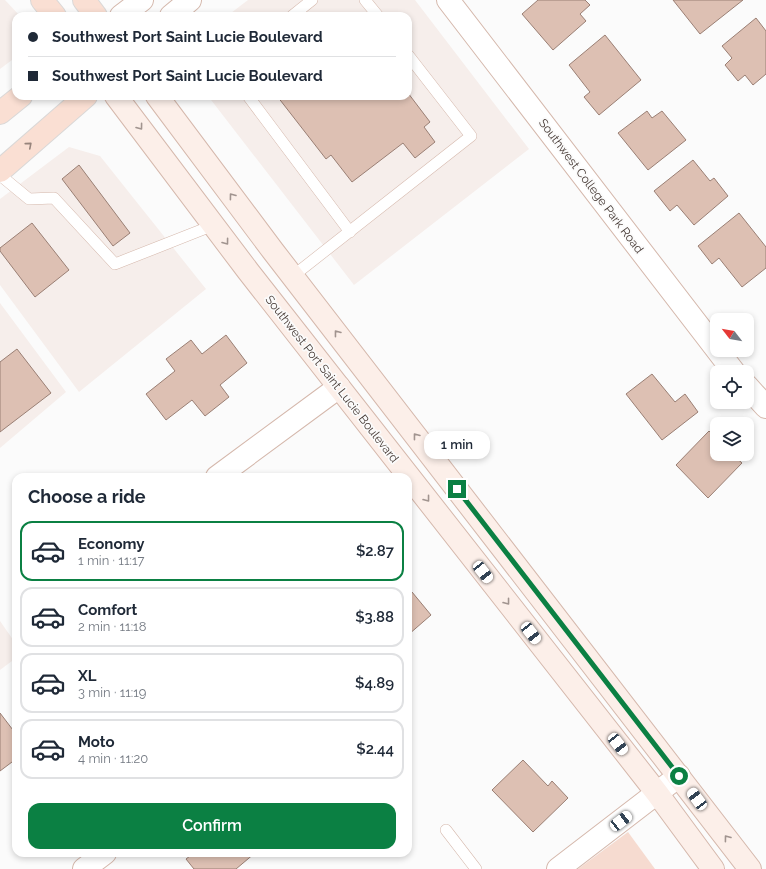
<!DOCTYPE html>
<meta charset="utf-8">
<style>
:root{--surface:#fff;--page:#f2f2f3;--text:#1f2937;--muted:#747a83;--line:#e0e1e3;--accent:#0b8043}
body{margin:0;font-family:Raleway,sans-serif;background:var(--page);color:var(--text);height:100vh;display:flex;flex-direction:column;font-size:15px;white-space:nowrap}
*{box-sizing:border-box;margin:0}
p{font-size:13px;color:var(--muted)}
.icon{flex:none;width:22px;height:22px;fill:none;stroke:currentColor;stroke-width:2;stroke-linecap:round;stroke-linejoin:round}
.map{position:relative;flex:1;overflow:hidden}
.sheet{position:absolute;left:12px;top:473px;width:400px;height:384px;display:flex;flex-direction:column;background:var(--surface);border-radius:12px;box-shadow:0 2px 6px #0003}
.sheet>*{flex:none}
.hud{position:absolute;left:12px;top:12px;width:400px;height:88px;border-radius:12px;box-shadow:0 2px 6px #0003;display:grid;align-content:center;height:88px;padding:0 16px;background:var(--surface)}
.needle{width:26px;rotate:301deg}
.controls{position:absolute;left:710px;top:313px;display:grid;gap:8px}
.controls a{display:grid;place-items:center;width:44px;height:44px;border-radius:8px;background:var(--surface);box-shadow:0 2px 6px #0003;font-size:20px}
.end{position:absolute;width:18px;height:18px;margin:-9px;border:5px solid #0b8043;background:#fff;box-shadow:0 0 0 2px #fff}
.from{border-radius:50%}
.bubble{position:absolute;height:28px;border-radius:12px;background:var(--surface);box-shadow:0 2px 6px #0003;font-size:13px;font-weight:600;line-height:28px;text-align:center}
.car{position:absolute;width:12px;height:24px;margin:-12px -6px;border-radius:5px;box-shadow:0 0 3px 1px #0007;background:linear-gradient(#fff 24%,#345 0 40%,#fff 0 76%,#345 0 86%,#fff 0)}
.hud b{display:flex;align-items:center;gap:14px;height:38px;font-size:15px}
.hud b+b{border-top:1px solid var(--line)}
.hud i{width:10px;height:10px;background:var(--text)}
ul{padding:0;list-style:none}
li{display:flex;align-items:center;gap:12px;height:60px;margin:0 8px 6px;padding:0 8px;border:2px solid var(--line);border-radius:12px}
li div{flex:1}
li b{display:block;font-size:15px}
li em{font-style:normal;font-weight:600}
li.selected{border-color:var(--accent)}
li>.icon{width:36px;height:36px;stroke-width:1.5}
h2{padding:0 16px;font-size:18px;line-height:48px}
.button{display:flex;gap:8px;margin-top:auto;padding:8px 16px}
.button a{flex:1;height:46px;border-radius:12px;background:var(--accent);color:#fff;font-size:16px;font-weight:600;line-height:46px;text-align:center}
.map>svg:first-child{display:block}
</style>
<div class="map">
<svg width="766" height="869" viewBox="0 0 766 869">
<rect width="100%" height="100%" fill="#fbfbfb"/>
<path fill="#f6eeeb" d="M 0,0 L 5,0 L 20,16 L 16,16 L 16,57 L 0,69 Z
M 248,0 L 415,0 L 529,149 L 354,285 L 208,96 L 408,96 L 408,16 L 227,16 Z
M 69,147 L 100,156 L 206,289 L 79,392 L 0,285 L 0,199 Z
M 0,303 L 66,392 L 0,448 Z
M 0,621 L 16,644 L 16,658 L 0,670 Z"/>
<path fill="#f6dbd0" d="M 628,832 L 655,869 L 578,869 Z"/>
<path fill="#ddc0b3" stroke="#9a7f74" d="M 538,0 L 585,0 L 590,5 L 580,14 L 586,21 L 553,50 L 522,14 Z
M 673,0 L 743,0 L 700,34 Z
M 756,18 L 766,31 L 766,74 L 753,85 L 745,75 L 738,81 L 725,65 L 732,58 L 722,46 Z
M 605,35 L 641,80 L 599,115 L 584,97 L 590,92 L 569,65 Z
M 408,93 L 430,122 L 424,127 L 435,142 L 415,158 L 403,143 L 352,182 L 331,155 L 326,159 L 277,96 L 408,96 Z
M 647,111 L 652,118 L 662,111 L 686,140 L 648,170 L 618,133 Z
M 693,160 L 710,181 L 714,178 L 728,196 L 694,225 L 677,205 L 670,211 L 654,191 Z
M 79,165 L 130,233 L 113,246 L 62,179 Z
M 739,213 L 766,247 L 766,268 L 742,287 L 719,258 L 712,264 L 698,246 Z
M 32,223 L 69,270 L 35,297 L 0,251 L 0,248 Z
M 226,335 L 247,363 L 220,385 L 229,397 L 205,416 L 192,400 L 166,420 L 146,394 L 175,371 L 166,359 L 191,340 L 202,354 Z
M 17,349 L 51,393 L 0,432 L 0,362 Z
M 652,374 L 675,402 L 685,394 L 698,412 L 662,440 L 626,394 Z
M 709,431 L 717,439 L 717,454 L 732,454 L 742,463 L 708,498 L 676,465 Z
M 412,592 L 431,615 L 408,635 L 408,595 Z
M 0,713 L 16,734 L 16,759 L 0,771 Z
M 523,760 L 548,786 L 552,781 L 568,798 L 533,832 L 492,790 Z
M 194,853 L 255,853 L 236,869 L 194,869 L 186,859 Z"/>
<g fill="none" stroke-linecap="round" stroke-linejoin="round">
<defs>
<path id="service" d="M 365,0 L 378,16
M 292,16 L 312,0
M 248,96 L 350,232
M 0,175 L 29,199 L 54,198 L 115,264 L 214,225
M 293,276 L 471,136 L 408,55
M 446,830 L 476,869"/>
<path id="minor" d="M 448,0 L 734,372
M 747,386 L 766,407
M 217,477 L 339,387
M 84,869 L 105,853
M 558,869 L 679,776"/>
<path id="tertiary" d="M 121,16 L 142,0
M 171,16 L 190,0"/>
<path id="secondary" d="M 116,96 L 248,271 L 657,793 L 713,869
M 157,96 L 273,251 L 750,869"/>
<path id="primary" d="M 42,0 L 55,16
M 84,0 L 96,16
M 0,113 L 21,96
M 0,171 L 86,96"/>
</defs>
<use href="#service" stroke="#d5b8ac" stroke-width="12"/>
<use href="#minor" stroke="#d5b8ac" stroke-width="24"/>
<use href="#tertiary" stroke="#d5b8ac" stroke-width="24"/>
<use href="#secondary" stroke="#d5b8ac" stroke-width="24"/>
<use href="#primary" stroke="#dad8d7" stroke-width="24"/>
<use href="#service" stroke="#fff" stroke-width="11"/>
<use href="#minor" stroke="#fff" stroke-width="22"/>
<use href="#tertiary" stroke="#fff" stroke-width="22"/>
<use href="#secondary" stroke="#fcefe9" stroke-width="22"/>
<use href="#primary" stroke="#fadfd3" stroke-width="22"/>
</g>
<defs><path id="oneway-chevron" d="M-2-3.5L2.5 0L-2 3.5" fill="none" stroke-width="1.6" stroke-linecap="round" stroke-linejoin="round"/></defs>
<g stroke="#a1948f">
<use href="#oneway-chevron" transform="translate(140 127) rotate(53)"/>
<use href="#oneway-chevron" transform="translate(232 196) rotate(-127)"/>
<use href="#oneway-chevron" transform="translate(226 242) rotate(53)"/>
<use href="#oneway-chevron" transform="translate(337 333) rotate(-128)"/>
<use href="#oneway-chevron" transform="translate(416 436) rotate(-128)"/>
<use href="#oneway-chevron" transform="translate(427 499) rotate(52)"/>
<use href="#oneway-chevron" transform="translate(507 602) rotate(52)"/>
<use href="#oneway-chevron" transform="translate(727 838) rotate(-127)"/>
</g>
<use stroke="#97847c" href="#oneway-chevron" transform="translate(29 145) rotate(-41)"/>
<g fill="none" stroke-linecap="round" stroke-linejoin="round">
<path stroke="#0b8043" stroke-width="5" d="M 457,489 L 679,776"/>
</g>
<g text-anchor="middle" stroke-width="3.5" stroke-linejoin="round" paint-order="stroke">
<g font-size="12" fill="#463a35" stroke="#fbfbfb">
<text transform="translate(591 186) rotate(53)" y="4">Southwest College Park Road</text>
<text transform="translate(332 379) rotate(52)" y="4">Southwest Port Saint Lucie Boulevard</text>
</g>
</g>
</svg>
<div class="controls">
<a><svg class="needle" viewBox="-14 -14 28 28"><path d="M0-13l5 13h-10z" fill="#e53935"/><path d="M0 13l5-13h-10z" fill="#747a83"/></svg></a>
<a><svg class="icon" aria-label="locate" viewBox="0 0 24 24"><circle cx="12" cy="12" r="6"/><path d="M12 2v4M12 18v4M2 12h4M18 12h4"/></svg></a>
<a><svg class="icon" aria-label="layers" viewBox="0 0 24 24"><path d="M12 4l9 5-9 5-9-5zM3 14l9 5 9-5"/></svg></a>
</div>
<i class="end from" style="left:679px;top:776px"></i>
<i class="end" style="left:457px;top:489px"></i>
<div class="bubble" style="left:424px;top:431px;width:66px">1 min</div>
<i class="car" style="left:483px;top:572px;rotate:142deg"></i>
<i class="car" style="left:531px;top:633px;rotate:142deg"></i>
<i class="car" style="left:618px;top:744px;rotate:142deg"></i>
<i class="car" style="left:697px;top:799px;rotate:323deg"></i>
<i class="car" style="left:621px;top:821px;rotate:52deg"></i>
<div class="hud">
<b><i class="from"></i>Southwest Port Saint Lucie Boulevard</b>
<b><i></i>Southwest Port Saint Lucie Boulevard</b>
</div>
<section class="sheet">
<h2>Choose a ride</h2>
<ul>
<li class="selected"><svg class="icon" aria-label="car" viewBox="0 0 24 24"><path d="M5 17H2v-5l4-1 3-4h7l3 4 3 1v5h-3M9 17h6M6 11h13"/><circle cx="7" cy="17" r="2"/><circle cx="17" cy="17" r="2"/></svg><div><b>Economy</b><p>1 min · 11:17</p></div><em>$2.87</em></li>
<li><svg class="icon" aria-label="car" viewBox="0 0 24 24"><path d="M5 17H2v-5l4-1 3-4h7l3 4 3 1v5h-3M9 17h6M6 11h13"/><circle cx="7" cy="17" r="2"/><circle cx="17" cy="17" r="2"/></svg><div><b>Comfort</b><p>2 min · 11:18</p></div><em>$3.88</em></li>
<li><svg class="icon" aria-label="car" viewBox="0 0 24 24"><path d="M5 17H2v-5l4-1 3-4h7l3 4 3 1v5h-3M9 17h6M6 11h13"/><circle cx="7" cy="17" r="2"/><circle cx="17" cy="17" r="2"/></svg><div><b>XL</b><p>3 min · 11:19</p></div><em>$4.89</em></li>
<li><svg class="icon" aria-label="car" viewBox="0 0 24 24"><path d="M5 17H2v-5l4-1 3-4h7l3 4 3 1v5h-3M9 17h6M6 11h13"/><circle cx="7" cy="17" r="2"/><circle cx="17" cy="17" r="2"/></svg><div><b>Moto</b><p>4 min · 11:20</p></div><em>$2.44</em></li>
</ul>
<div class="button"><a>Confirm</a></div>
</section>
</div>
